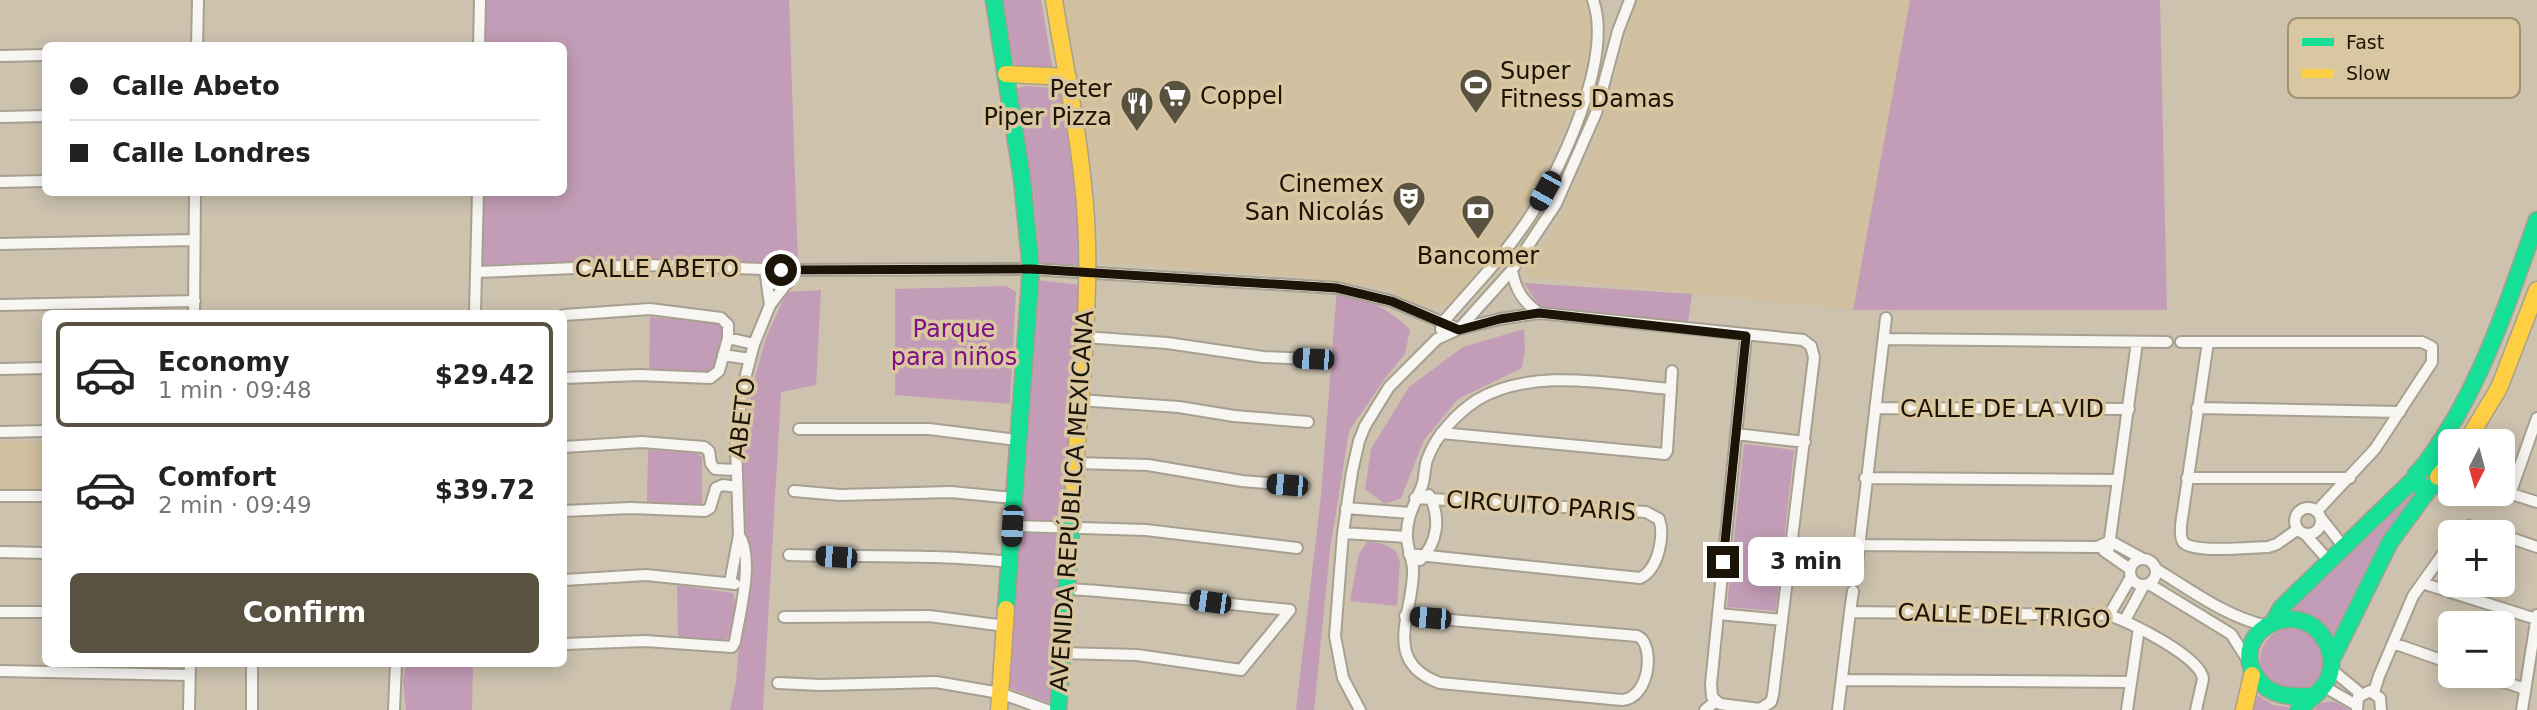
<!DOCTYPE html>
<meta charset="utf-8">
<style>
:root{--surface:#fff;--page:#f2f2f2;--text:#222;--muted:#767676;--line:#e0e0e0;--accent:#5a5241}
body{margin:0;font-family:"DejaVu Sans",sans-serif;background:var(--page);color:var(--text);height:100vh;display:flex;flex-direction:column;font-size:26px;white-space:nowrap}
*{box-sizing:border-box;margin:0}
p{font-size:23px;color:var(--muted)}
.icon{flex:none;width:38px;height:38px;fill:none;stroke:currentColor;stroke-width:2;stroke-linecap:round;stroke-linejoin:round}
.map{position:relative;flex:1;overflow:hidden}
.panel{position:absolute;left:42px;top:310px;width:525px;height:357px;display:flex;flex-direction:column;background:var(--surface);border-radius:10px;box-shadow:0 4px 18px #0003}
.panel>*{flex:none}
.top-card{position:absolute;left:42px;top:42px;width:525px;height:154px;border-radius:10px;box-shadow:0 4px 18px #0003;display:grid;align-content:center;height:154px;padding:0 28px;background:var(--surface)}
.needle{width:46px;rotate:186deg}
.fabs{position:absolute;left:2438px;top:429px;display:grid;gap:14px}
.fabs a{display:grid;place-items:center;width:77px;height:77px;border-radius:10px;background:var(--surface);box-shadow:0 4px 18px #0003;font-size:35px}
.end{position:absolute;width:32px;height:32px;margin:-16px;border:9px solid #1c1507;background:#fff;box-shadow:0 0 0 4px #fff}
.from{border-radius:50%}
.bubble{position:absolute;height:49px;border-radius:10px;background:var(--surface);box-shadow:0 4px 18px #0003;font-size:23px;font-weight:700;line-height:49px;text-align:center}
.car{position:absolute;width:21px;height:42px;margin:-21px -10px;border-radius:9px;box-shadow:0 0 5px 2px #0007;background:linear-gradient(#222 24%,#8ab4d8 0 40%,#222 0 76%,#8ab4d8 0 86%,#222 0)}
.top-card b{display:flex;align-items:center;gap:24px;height:66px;font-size:26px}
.top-card b+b{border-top:2px solid var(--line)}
.top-card i{width:18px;height:18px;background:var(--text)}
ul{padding:12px 0 0;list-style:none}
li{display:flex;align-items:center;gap:21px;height:105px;margin:0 14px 10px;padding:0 14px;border:4px solid transparent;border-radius:10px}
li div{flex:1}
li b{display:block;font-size:26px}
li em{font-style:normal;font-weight:700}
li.selected{border-color:var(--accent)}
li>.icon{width:63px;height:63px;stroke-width:1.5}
.cta{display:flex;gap:14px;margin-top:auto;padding:14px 28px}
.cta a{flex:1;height:80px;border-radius:10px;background:var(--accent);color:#fff;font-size:28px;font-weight:700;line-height:80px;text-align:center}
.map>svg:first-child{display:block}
</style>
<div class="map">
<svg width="2537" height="710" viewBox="0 0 2537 710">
<rect width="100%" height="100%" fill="#ccc2ae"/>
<path fill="#d1c09f" d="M 1061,0 L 1588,0 L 1593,14 L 1594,41 L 1578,98 L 1553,154 L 1524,209 L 1493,256 L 1460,297 L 1449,304 L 1433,306 L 1411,302 L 1390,290 L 1372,286 L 1302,277 L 1101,262 L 1097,198 L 1103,198 L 1091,167 Z
M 1641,0 L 1910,0 L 1853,310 L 1521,276 L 1544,248 L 1590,153 L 1610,96 L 1634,8 Z
M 0,442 L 45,442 L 45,491 L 0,489 Z"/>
<path fill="#c39db7" d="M 485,0 L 789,0 L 798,264 L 480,267 L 481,193 L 564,192 L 564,46 L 484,45 Z
M 1001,0 L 1041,0 L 1053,71 L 1016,69 L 1004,23 Z
M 1910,0 L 2160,0 L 2167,310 L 1853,310 Z
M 1028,86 L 1061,89 L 1078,209 L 1080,263 L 1073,265 L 1040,264 L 1034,199 L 1017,88 Z
M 1037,280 L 1080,285 L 1065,519 C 1053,526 1029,525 1018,516 Z
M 1524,283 L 1692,294 L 1688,323 L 1540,307 Z
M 1007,286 L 1016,292 L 1010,404 L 895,395 L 895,289 Z
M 1337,288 C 1364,298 1390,309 1410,330 L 1405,354 L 1386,377 L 1349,431 L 1330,550 L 1314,710 L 1296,710 L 1321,496 Z
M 821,290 L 816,385 L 781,392 L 763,710 L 730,710 L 736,682 L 746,558 L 740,461 L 744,430 L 751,391 L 767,335 L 787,292 Z
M 650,317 L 721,323 L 724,329 L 711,374 L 649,371 Z
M 1524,329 L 1525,351 L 1522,368 L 1458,399 L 1424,440 L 1401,498 L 1385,504 L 1365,489 L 1371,449 L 1409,387 L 1463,347 Z
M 1744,444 L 1794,450 L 1776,611 L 1727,607 Z
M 648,450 L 697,453 L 702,457 L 702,507 L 647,504 Z
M 2412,493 L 2415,494 L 2338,635 L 2333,639 L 2290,614 L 2293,603 Z
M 1023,533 L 1055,534 L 1061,537 L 1065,546 L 1054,695 L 1047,702 L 1009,688 L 1005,680 L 1018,536 Z
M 1368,541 L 1383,544 L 1396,551 L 1400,561 L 1397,606 L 1350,601 L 1359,554 Z
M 677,585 L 733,593 C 737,606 734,632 725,642 L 678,638 Z
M2260 660a32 32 0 1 1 64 0a32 32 0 1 1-64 0Z
M 406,663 L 473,663 L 472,710 L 406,710 L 403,683 Z
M 2256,694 L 2273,705 L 2288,707 L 2289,710 L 2249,710 L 2252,695 Z
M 2327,702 L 2335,702 L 2350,710 L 2314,710 L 2319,704 Z"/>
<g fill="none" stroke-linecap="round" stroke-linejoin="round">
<defs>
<path id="street" d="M 197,46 L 198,0
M 479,46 L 480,0
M 0,56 L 46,55
M 0,117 L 46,116
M 0,182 L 46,181
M 0,244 L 194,240
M 765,269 L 770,305
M 1512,270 C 1515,289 1523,302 1539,313
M 477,272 L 648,265 L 797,270 L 1031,269 L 1337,288 L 1391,301 L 1459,329 L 1500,319 L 1539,313 L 1803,340 L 1811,346 L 1814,357 L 1773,695 L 1771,702 L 1760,709 L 1720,704 L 1712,697 L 1711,684 L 1746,336
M 0,305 L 195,301
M 194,313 L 195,192
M 475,313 L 478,192
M 564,315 L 650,309 L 721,318 L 728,325 L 728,338 L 754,344
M 1441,329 L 1443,322 C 1471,290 1501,259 1525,224 C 1559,175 1614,59 1593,0
M 1084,337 L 1167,343 L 1263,357 L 1313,359
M 1884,339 L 2167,342
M 2181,342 L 2422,342 L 2432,347 L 2432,362 L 2375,449 L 2317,511
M 2208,342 L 2181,525 C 2181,531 2180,537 2183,542 C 2193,554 2252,547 2268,547 L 2277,544 L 2298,529
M 723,355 L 750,359
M 0,369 L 46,368
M 564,378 L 639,375 L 710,378 L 719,371 L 728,338
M 1079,400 L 1179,407 L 1234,416 L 1308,422
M 1875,408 L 2129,409
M 2197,408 L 2400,412
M 799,429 L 929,429 L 1017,440
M 0,432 L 46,431
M 1441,433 L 1665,454 L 1667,451 L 1672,371
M 1736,434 L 1805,442
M 564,447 L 642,442 L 704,447 L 709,451 L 711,464 L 715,469 L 736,470
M 1075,463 L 1148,465 L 1242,481 L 1304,486
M 1865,478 L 2118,480
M 2187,478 L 2350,478
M 794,491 L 840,495 L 951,492 L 1013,498
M 2502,491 L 2537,502
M 2510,494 L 2537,418
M 0,496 L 46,496
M2295 521a13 13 0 1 1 26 0a13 13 0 1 1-26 0Z
M 1346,508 L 1410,513
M 564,511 L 631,508 L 705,511 L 710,508 L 716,488 L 723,485 L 737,487
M 2321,518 L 2343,546
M 1012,526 L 1146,530 L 1297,548
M 2460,532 L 2469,526 L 2493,532
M 1343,533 L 1407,537
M 2305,534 L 2329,561
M 2502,535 L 2537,547
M 1858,545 L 2097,547 L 2110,541 L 2143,559
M 2104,551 L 2130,569
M 0,552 L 46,553
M 2108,553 L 2137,342
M 1409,554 L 1640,578 C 1658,570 1665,536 1659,519 L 1646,512 L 1415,498
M 789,555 C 863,557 936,554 1010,562
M2130 572a13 13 0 1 1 26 0a13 13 0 1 1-26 0Z
M 1420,560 C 1438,543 1441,517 1429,495
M 2156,569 C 2191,590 2226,617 2267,626
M 1856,573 L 1886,318
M 564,580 L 646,575 L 735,584
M 730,583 L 739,535 L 736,444 L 742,390 L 754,344 L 770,305 L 797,270
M 2422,583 L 2536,619
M 2149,584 L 2231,634 L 2247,659
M 1067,589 C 1142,593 1216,603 1290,610
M 0,612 L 46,612
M 1850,612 L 1853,591
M 1718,614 L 1782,620
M 2109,615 L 2131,577
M 1405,616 L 1637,636 C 1655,642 1651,698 1622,700 L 1440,683 C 1379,661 1415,611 1413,568 C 1412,558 1407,547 1407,537 C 1406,517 1415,504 1422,486 C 1425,478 1424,469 1427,460 C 1435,436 1456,414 1477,400 C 1532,367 1609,384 1671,389
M 784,617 L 929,616 L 1005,626
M 2125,620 L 2144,585
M 2393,643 L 2450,663
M 564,644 L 645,641 L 732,647 L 735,642 C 739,615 755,558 739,535
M 1061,653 L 1137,655 L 1241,670 L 1290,610
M 2331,669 L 2361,694
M 0,671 L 189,675
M 2487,676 L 2525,689
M 1842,680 L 2131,682
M 778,683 L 821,685 L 936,682 L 1000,693 L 1047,710
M 2323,686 L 2356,705
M 2374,692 L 2379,676 L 2413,596 L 2450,544
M 189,710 L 190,663
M 252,710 L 252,663
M 394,710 L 396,663
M 1360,710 L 1343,678 L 1335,636 L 1343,533 L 1352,472 L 1359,441 L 1365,426 L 1389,387 L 1437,339 L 1459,329 L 1512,270 L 1556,204 L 1596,113 L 1618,31 L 1630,0
M 1705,710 L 1716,701
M 1838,710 L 1850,612 L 2109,615 C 2130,622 2201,657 2203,679 L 2196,710
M 2127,710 L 2139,628
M 2357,710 L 2358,697 L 2370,691 L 2380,698 L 2381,710
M 2522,710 L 2537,615"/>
<path id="fast" d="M 994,0 L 1022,179 L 1031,269 L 1006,609
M 2424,467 L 2432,468 L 2438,477 L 2435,486 L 2425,489 L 2419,486 L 2416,474 C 2428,463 2436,448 2445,435 C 2487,369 2511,293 2537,220
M 2273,623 L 2281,608 L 2415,478
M 2332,659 L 2390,542 L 2429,489
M 1058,710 L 1074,486
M 2298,710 C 2308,701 2322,691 2328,679 C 2333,667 2332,653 2326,642 C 2301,593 2225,632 2257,678 C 2270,697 2291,697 2311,696"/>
<path id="slow" d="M 1054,0 C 1067,80 1085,161 1087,242 C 1089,323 1079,406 1074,486
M 1006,74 L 1068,77
M 2467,441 L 2499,388 L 2537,290
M 2438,477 L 2450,462
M 999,710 L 1006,609
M 2244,710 L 2252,675"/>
</defs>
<use href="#street" stroke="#a7a090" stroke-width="14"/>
<use href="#fast" stroke="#a7a090" stroke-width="19"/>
<use href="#slow" stroke="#a7a090" stroke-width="19"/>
<use href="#street" stroke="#f7f6f3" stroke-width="10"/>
<use href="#fast" stroke="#16e098" stroke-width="16"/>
<use href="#slow" stroke="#ffcf43" stroke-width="16"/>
</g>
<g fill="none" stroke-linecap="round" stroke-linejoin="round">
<path stroke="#1c1507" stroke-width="9" d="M 781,270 L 1031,269 L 1337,288 L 1391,301 L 1459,330 L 1500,319 L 1539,313 L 1746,336 L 1723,562"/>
</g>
<defs>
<symbol id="stadium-pin" viewBox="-11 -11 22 30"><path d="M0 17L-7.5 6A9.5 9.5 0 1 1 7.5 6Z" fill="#5a5241" stroke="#d9c7a1"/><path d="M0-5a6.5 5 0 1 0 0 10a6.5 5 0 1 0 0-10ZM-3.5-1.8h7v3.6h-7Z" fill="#fff"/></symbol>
<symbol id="supermarket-pin" viewBox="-11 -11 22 30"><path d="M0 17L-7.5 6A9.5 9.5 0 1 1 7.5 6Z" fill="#5a5241" stroke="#d9c7a1"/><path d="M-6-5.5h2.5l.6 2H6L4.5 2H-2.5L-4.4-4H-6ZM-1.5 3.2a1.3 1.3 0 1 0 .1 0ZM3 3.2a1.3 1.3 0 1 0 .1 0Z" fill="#fff"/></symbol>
<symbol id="restaurant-pin" viewBox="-11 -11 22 30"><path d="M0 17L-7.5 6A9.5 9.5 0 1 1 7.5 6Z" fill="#5a5241" stroke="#d9c7a1"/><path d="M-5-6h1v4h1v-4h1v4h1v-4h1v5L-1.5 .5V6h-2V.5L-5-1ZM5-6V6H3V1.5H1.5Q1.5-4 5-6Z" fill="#fff"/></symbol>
<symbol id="theatre-pin" viewBox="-11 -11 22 30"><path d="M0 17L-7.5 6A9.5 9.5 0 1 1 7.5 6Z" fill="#5a5241" stroke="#d9c7a1"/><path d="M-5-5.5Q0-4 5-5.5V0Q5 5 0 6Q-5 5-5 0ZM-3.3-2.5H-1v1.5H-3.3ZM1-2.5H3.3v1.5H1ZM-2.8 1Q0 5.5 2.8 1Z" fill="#fff"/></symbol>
<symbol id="bank-pin" viewBox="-11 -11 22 30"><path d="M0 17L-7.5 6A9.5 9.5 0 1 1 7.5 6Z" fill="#5a5241" stroke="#d9c7a1"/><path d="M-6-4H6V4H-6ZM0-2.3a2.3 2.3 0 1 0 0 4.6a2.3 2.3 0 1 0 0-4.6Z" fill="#fff"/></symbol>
</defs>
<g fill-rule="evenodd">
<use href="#stadium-pin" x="1457" y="66" width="38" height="52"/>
<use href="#supermarket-pin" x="1156" y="77" width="38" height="52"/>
<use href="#restaurant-pin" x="1118" y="84" width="38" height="52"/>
<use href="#theatre-pin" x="1390" y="179" width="38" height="52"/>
<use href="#bank-pin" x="1459" y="192" width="38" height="52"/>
</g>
<g text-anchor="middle" stroke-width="7" stroke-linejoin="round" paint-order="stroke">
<g font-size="24" fill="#1c1507" stroke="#d9c7a1" text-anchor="start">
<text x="1500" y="79">Super<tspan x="1500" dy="28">Fitness Damas</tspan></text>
<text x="1112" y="97" text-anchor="end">Peter<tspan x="1112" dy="28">Piper Pizza</tspan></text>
<text x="1200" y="104">Coppel</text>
<text x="1384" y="192" text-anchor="end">Cinemex<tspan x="1384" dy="28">San Nicolás</tspan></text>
<text x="1478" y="264" text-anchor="middle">Bancomer</text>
</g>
<g font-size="24" fill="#1c1507" stroke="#d9c7a1">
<text x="657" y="277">CALLE ABETO</text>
<text x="2002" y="417">CALLE DE LA VID</text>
<text transform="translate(742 418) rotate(-83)" y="8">ABETO</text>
<text transform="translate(1072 501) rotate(-86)" y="8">AVENIDA REPÚBLICA MEXICANA</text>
<text transform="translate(1541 506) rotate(4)" y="8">CIRCUITO PARIS</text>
<text transform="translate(2004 616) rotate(2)" y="8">CALLE DEL TRIGO</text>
</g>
<g font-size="24" fill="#7f0e87" stroke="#d9c7a1">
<text x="954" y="337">Parque<tspan x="954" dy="28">para niños</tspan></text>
</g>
</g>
<rect x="2288" y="18" width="232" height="80" rx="10" fill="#d9c7a1" stroke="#a09273" stroke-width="2"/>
<rect x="2302" y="38" width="32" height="8" fill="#16e098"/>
<rect x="2302" y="69" width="32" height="9" fill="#ffcf43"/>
<g font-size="19" fill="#1c1507">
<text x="2346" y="49">Fast</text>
<text x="2346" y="80">Slow</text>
</g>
</svg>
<div class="fabs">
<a><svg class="needle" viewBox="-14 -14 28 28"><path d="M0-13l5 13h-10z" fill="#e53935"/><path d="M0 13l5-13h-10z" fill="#767676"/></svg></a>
<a>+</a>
<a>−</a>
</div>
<i class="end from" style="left:781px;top:270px"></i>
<i class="end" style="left:1723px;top:562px"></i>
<div class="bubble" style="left:1748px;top:537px;width:116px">3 min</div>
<i class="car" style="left:1545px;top:191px;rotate:209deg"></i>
<i class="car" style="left:1313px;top:359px;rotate:273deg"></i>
<i class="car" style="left:1287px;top:485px;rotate:275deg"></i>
<i class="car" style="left:1012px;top:526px;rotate:183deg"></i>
<i class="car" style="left:836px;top:557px;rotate:274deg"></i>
<i class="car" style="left:1210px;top:602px;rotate:278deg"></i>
<i class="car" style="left:1430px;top:618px;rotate:275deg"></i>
<div class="top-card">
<b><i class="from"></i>Calle Abeto</b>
<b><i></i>Calle Londres</b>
</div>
<section class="panel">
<ul>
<li class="selected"><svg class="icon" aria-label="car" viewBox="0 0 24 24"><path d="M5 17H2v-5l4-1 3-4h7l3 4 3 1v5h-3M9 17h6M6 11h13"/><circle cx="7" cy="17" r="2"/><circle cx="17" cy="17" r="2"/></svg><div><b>Economy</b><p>1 min · 09:48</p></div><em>$29.42</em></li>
<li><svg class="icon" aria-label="car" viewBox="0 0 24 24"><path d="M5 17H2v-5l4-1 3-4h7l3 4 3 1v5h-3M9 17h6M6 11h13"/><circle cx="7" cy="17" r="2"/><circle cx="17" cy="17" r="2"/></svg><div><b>Comfort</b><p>2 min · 09:49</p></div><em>$39.72</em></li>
</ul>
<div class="cta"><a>Confirm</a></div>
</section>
</div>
